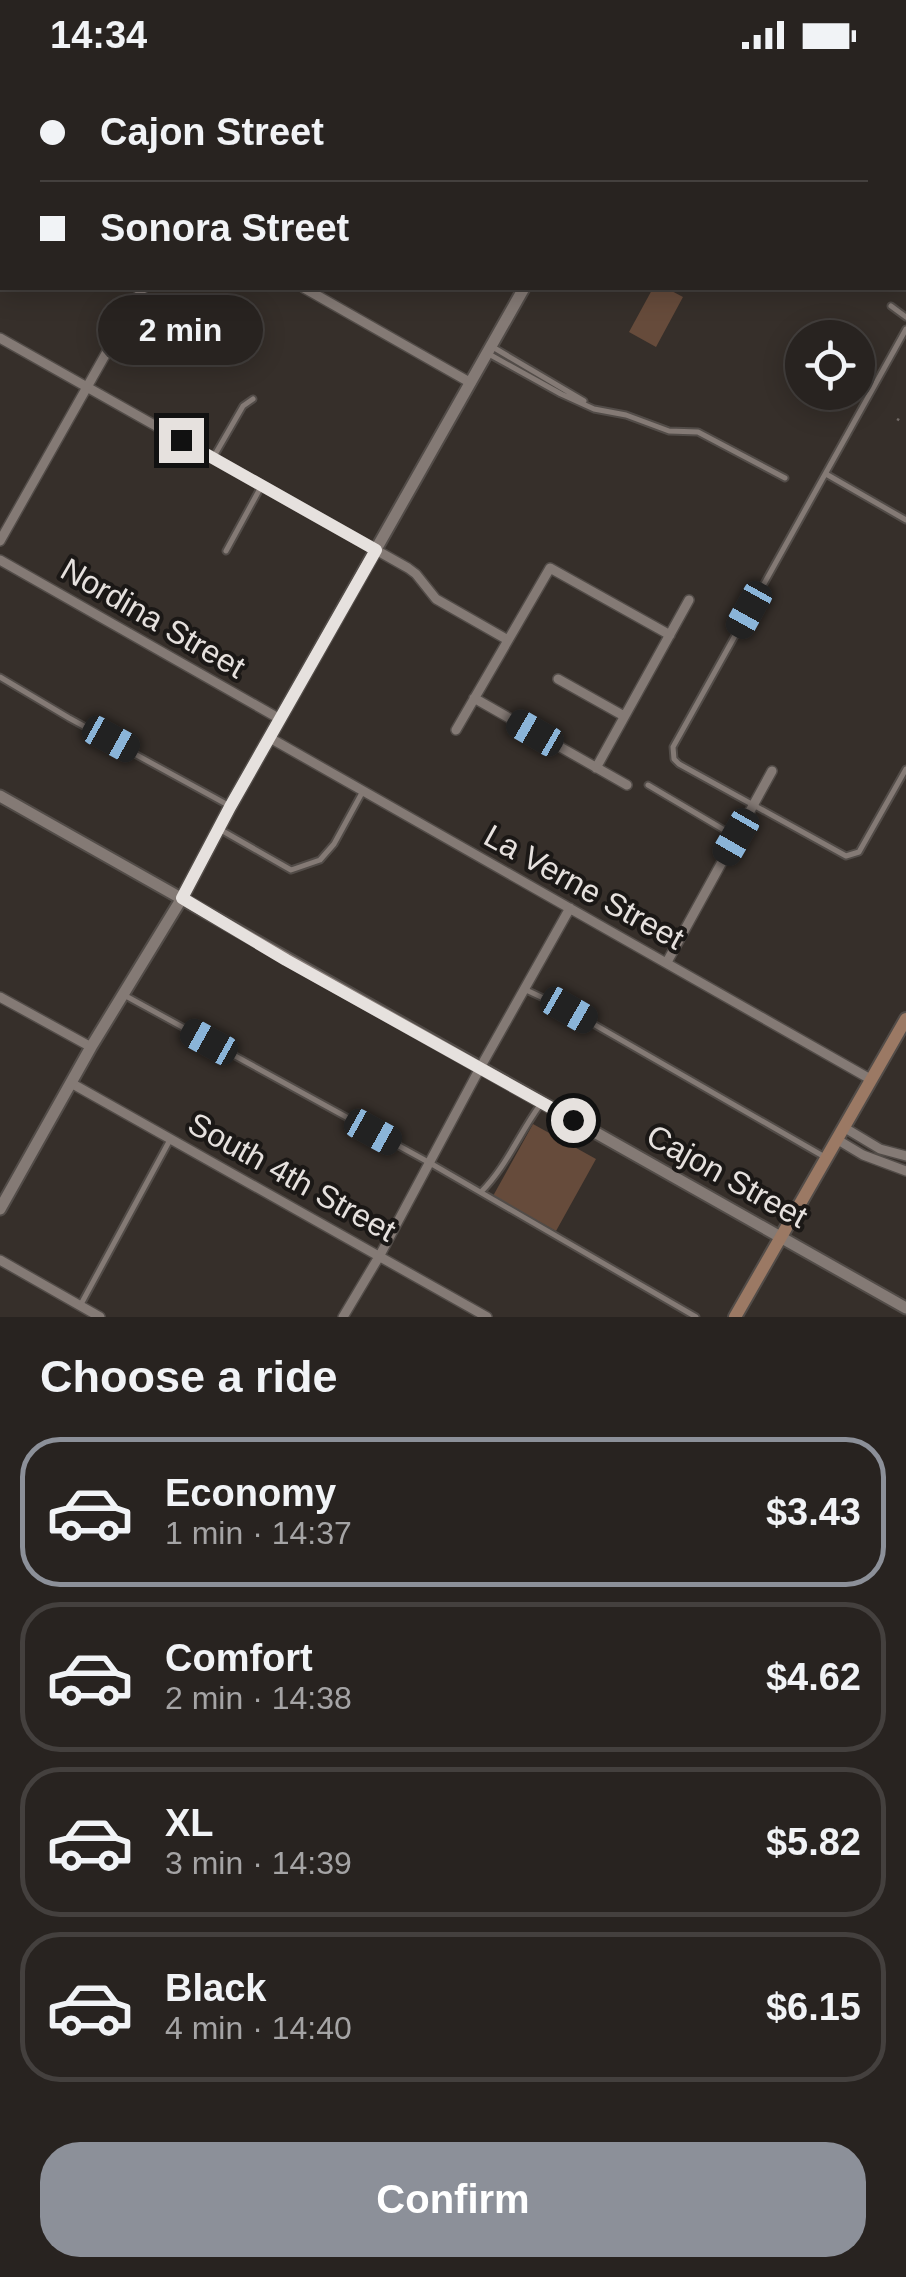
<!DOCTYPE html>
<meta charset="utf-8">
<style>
:root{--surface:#282320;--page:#342f2d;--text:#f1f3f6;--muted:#a5a4a5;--line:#44403e;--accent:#8c9099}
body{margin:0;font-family:Arial,sans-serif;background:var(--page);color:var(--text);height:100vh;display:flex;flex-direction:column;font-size:38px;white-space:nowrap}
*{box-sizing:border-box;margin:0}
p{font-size:32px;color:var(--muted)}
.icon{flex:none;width:55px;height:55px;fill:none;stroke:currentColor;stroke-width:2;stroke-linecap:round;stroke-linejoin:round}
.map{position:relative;height:1247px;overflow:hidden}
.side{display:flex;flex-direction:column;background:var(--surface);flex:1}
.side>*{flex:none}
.guide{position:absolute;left:0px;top:0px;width:908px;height:220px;box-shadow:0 5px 25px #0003,0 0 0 2px var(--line);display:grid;align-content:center;height:220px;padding:0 40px;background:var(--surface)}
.tools{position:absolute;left:785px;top:250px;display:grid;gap:20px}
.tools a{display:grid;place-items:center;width:90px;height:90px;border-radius:50%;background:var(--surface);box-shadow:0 5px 25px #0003,0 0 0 2px var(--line);font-size:50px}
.end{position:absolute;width:45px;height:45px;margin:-22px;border:12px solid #e6e1de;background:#111;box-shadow:0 0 0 5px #111}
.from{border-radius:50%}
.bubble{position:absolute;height:70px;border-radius:35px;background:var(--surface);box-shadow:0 5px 25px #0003,0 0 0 2px var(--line);font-size:32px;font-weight:600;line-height:70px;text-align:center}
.car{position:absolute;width:30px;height:60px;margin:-30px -15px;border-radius:12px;box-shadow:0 0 8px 2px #0007;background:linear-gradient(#222 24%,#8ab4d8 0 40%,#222 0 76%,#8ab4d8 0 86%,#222 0)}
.guide b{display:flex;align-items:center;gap:35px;height:95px;font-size:38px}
.guide b+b{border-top:2px solid var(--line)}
.guide i{width:25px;height:25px;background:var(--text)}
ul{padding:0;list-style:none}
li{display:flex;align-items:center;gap:30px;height:150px;margin:0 20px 15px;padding:0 20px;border:5px solid var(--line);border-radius:40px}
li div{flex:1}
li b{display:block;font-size:38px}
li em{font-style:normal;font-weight:600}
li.on{border-color:var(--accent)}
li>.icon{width:90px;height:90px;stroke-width:1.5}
h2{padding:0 40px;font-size:45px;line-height:120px}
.primary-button{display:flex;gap:20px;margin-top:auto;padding:20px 40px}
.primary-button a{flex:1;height:115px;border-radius:40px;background:var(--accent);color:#fff;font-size:40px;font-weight:600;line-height:115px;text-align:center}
.status{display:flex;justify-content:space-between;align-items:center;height:70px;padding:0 50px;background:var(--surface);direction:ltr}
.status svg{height:28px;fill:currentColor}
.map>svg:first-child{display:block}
</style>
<div class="status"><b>14:34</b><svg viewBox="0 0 49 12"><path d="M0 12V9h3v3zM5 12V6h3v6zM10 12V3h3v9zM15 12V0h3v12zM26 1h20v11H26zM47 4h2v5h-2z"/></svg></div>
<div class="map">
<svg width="906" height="1247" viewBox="0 0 906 1247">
<rect width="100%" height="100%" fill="#362f2a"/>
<path fill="#664b3b" d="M 653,218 L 666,218 L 683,227 L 656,277 L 629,262 Z
M 533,1054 L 596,1089 L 556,1161 L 493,1126 Z"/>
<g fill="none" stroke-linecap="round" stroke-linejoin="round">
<defs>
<path id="service" d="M 0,205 L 2,200
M 891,236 L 906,247
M 906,259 L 673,677 L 674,689 L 679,694 L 846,786 L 859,782 L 906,699
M 491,276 L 584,331
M 487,283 L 561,324 L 594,339 L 626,345 L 669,361 L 698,362 L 785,408
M 213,388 L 243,336 L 253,329
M 826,404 L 906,450
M 226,481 L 262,415
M 0,607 L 69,648 L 228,735
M 648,715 L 736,767
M 221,760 L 291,800 L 320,790 L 334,774 L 363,721
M 524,919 L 569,940 L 823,1086
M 124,925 L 430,1093 L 696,1247
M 481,1122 C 506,1097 519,1064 540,1035
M 80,1236 L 171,1068"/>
<path id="minor" d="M 288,0 L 292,2
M 265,2 L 267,0
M 0,45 L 2,46
M 304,218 L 471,313
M 0,268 L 408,498 L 416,504 L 436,529 L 508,570
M 0,471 L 143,218
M 0,490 L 280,649
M 558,609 L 624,646
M 474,628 L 627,715
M 456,660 L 550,498 L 670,565
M 270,668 L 872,1010
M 596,698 L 689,530
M 667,892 L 772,701
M 0,927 L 91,977
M 71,1013 L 487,1247
M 845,1058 L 880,1079 L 906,1086
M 838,1070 L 863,1085 L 906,1101
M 0,1190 L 100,1247
M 343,1247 L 380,1185 L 480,998 L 570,838"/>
<path id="tertiary" d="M 0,726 L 906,1238
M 0,1139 L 91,977 L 182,828 L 230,737 L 524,218"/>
<path id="secondary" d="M 735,1247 L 906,949"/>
<path id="primary" d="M 649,0 L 654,2
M 709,0 L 714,2
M 905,87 L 906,87
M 905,118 L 906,118"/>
</defs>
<use href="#service" stroke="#524c48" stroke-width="9"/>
<use href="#minor" stroke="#524c48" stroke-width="12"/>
<use href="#tertiary" stroke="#524c48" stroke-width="15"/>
<use href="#secondary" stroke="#524c48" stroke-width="16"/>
<use href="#primary" stroke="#524c48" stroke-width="18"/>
<path stroke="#726b67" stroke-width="2.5" stroke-dasharray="2.5 8" stroke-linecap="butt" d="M 897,349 L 906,354"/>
<use href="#service" stroke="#847a75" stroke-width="5"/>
<use href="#minor" stroke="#847a75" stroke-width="9"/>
<use href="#tertiary" stroke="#847a75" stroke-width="11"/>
<use href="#secondary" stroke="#9b7964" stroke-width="12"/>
<use href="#primary" stroke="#b27852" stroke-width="14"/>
</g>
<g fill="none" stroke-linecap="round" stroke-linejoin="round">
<path stroke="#e6e1de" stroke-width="12" d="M 181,370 L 376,480 L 230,737 L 182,828 L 286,890 L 573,1050"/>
</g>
<g text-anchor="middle" stroke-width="8" stroke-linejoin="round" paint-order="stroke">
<g font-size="32" fill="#e6e1de" stroke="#1b1816">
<text transform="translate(153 548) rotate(30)" y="11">Nordina Street</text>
<text transform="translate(584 817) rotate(29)" y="11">La Verne Street</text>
<text transform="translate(727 1106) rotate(29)" y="11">Cajon Street</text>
<text transform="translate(292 1107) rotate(29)" y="11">South 4th Street</text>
</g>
</g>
</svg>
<div class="tools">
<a><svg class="icon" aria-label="locate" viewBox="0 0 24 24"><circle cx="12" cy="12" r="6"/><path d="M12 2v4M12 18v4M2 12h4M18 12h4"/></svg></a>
</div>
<i class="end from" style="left:573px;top:1050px"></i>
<i class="end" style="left:181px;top:370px"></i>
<div class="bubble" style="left:98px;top:225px;width:165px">2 min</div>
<i class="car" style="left:749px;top:540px;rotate:209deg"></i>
<i class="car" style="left:535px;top:663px;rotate:300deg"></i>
<i class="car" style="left:111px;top:669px;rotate:119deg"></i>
<i class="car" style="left:736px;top:767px;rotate:210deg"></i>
<i class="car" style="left:569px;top:940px;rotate:120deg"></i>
<i class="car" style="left:209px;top:972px;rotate:299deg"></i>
<i class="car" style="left:373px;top:1062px;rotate:119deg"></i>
<div class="guide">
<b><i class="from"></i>Cajon Street</b>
<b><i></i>Sonora Street</b>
</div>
</div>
<section class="side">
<h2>Choose a ride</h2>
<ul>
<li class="on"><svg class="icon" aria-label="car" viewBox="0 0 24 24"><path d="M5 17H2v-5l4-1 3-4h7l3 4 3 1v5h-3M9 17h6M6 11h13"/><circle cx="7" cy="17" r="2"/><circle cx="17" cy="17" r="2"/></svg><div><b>Economy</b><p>1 min · 14:37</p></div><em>$3.43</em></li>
<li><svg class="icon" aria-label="car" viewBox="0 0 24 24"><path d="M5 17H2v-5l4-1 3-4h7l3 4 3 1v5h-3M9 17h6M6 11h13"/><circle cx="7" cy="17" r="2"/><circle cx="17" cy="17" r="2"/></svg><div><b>Comfort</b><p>2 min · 14:38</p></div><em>$4.62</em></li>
<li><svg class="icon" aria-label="car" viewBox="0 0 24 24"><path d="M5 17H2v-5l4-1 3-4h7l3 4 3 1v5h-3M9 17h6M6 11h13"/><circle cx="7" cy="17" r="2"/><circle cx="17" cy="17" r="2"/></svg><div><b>XL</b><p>3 min · 14:39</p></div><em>$5.82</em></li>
<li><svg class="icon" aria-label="car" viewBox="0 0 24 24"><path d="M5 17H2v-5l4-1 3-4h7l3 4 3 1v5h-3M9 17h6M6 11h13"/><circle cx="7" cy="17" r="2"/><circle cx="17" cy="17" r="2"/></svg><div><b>Black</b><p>4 min · 14:40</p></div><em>$6.15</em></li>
</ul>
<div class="primary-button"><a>Confirm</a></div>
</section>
